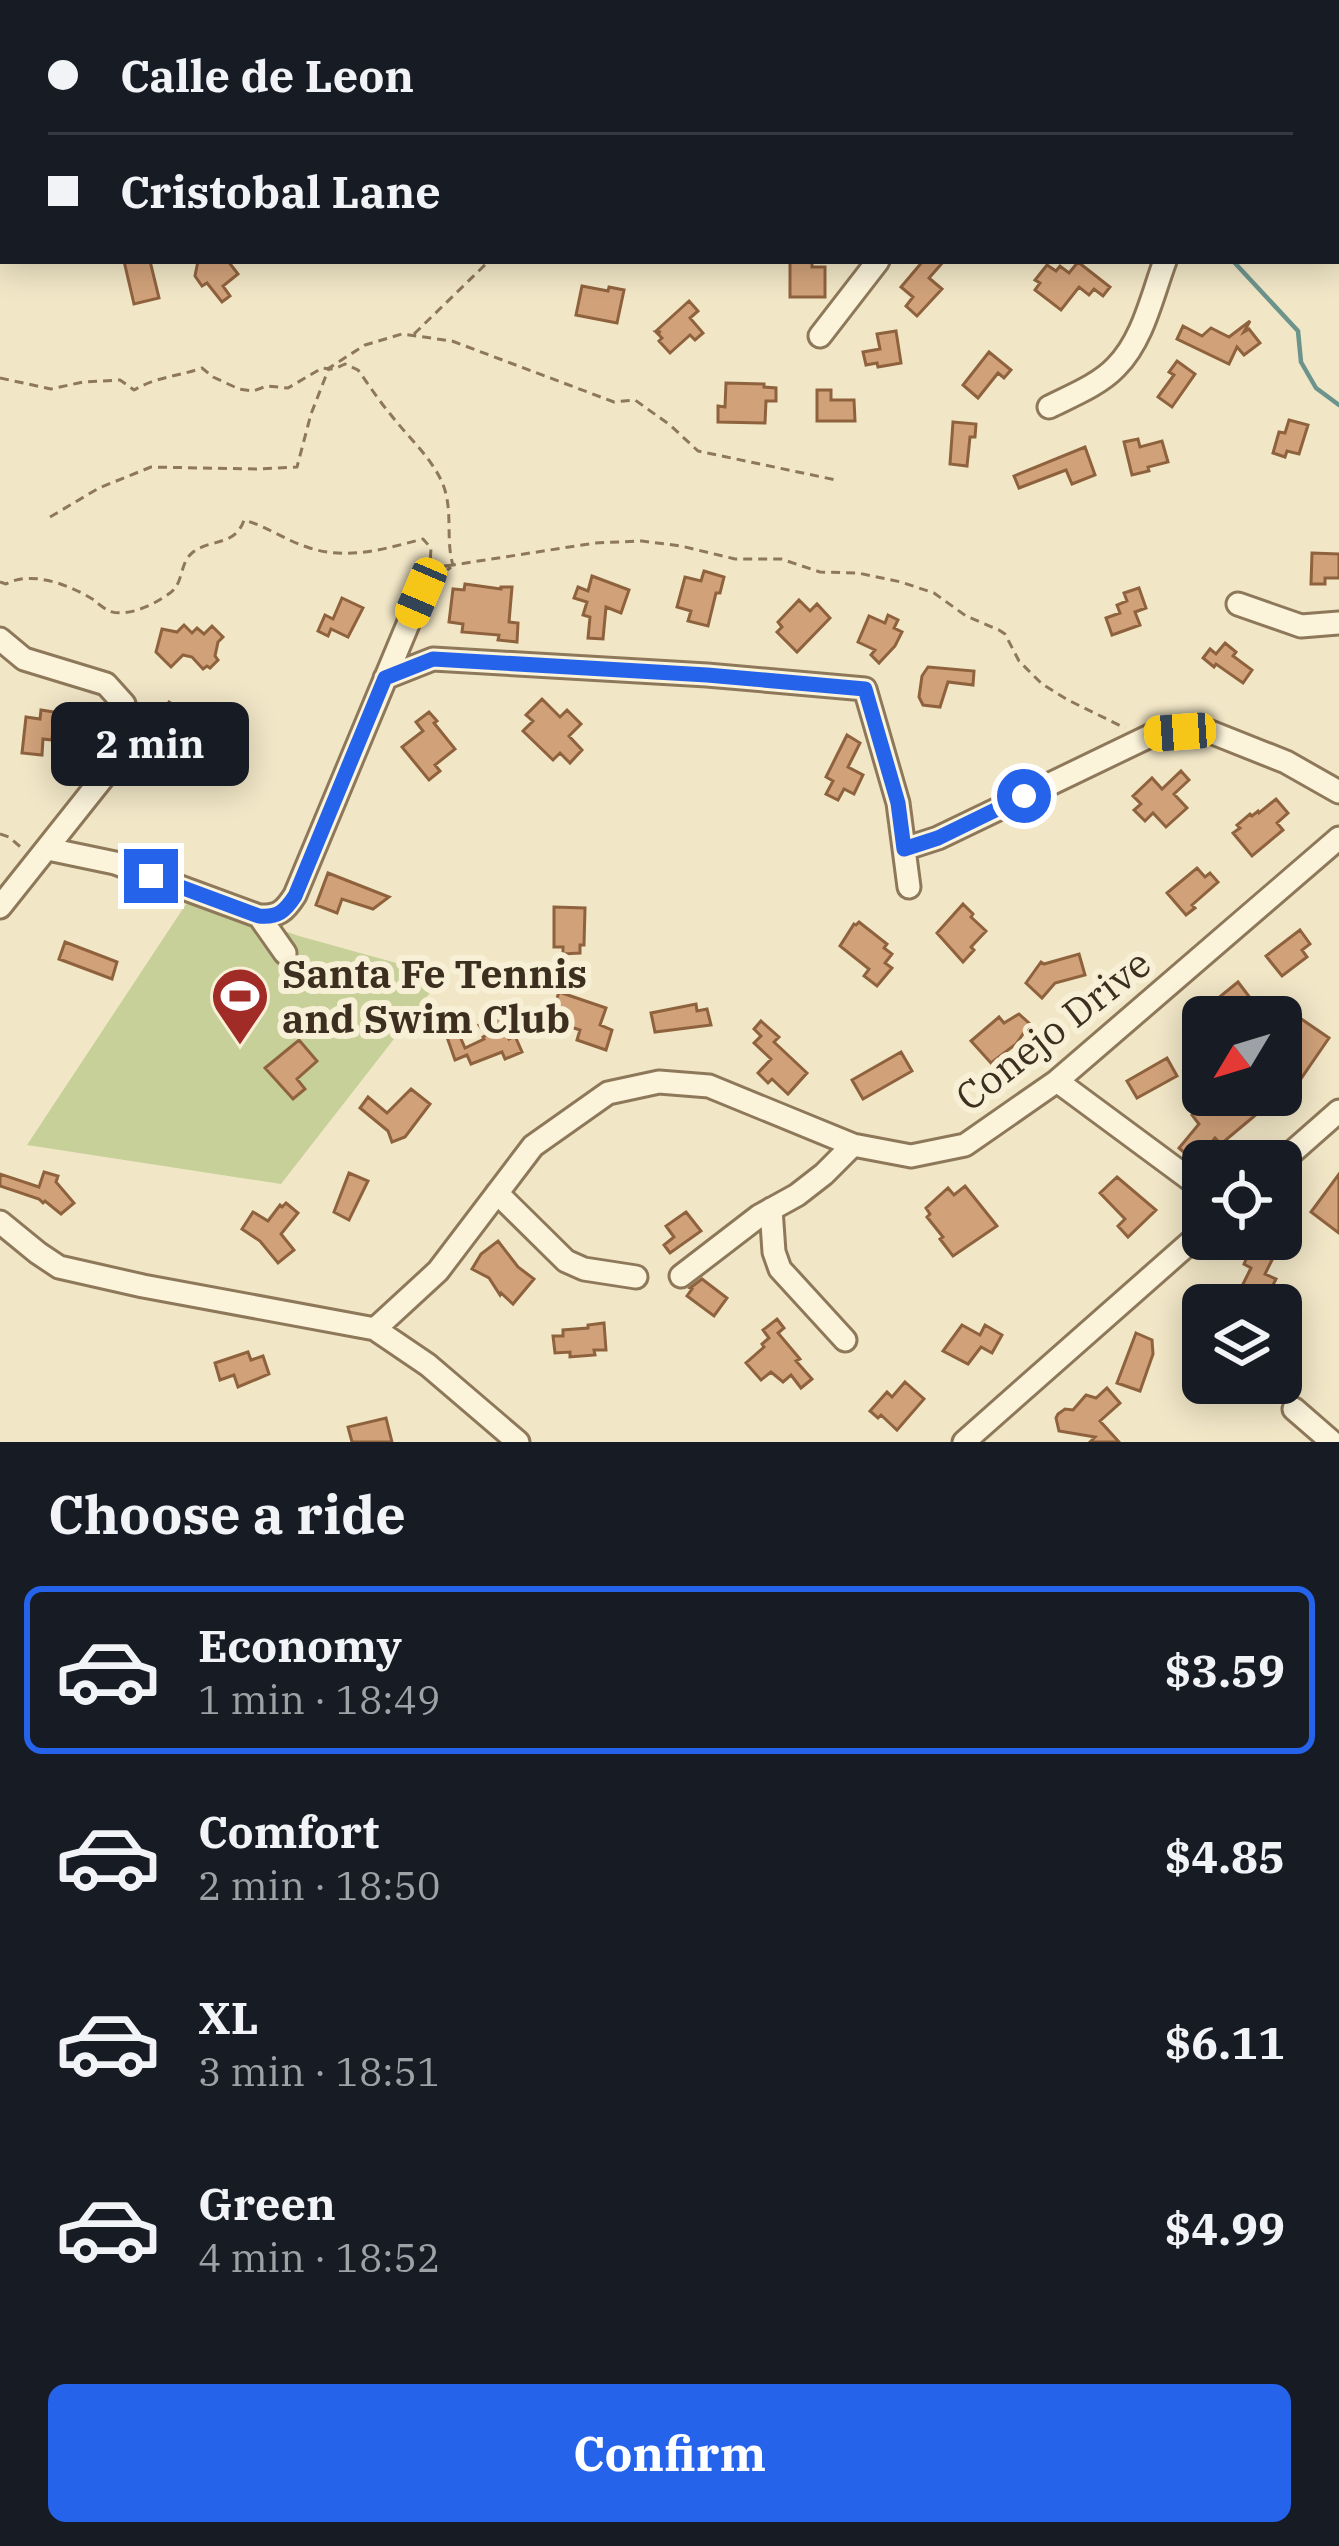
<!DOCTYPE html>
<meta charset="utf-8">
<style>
:root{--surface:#171b24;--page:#20242c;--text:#f1f3f6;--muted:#9ea1a6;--line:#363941;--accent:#2563eb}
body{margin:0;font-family:"IBM Plex Serif",serif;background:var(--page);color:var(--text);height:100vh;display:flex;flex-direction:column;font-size:45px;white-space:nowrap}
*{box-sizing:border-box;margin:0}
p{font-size:39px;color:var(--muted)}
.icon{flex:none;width:66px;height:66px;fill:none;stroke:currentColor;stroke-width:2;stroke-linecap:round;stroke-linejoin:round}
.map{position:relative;height:1442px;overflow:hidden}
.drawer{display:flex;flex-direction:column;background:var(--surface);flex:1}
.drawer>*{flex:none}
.top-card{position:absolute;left:0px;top:0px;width:1341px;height:264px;box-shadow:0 6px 30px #0003;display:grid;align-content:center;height:264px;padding:0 48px;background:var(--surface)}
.needle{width:78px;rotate:232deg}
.controls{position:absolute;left:1182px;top:996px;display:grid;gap:24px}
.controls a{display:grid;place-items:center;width:120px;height:120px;border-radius:18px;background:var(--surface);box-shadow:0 6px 30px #0003;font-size:60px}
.end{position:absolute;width:54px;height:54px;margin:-27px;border:15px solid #2563eb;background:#fff;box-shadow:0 0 0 6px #fff}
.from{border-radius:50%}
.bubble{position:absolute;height:84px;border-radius:18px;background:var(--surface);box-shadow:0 6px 30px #0003;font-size:39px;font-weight:800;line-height:84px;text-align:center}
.car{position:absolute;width:36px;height:72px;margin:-36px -18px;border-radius:15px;box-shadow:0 0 9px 3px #0007;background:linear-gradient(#f5c518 24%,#345 0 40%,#f5c518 0 76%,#345 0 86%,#f5c518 0)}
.top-card b{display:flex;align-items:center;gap:42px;height:114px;font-size:45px}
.top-card b+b{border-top:3px solid var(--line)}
.top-card i{width:30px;height:30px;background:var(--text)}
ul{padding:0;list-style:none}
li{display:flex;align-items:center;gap:36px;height:168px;margin:0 24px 18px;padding:0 24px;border:6px solid transparent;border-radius:18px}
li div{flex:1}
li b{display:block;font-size:45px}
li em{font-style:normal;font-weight:800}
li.active{border-color:var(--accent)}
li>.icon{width:108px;height:108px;stroke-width:1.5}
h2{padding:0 48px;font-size:54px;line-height:144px}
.action{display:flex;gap:24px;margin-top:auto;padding:24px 48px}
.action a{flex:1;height:138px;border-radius:18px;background:var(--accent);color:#fff;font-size:48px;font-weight:800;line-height:138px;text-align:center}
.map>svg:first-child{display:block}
</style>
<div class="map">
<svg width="1339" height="1442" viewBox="0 0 1339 1442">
<rect width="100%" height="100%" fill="#f1e6c6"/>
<path fill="#c7d099" d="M 190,898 L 299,936 L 443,976 L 281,1184 L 27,1145 Z"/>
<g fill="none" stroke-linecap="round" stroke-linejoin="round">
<path stroke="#6d948c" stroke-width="4.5" d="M 27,0 L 56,0
M 875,0 L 875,3
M 1233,261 L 1298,331 L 1301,362 L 1316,388 L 1339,405"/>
</g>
<path fill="#d1a27a" stroke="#8f623e" stroke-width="3" d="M 124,261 L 150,261 L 159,298 L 134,304 Z
M 198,261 L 228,261 L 238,274 L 223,286 L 230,296 L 222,302 L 207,283 L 202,286 L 195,276 Z
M 790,261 L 812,261 L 812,267 L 825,267 L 825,297 L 790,297 Z
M 923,261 L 944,261 L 929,278 L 942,289 L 917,316 L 906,306 L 913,297 L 901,287 Z
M 1078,262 L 1110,287 L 1103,296 L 1094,289 L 1089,295 L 1079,287 L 1061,310 L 1035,290 L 1040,283 L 1035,280 L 1047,265 L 1056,271 L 1060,266 L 1069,273 Z
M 582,286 L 608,291 L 609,287 L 624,290 L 617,323 L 576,315 Z
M 689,301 L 698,311 L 690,318 L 703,333 L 695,340 L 690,335 L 670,353 L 659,341 L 662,338 L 656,332 L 661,332 L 656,331 Z
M 1250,321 L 1244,332 L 1249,329 L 1260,343 L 1244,355 L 1237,347 L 1229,364 L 1177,339 L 1183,326 L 1202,336 L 1211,328 L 1229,337 Z
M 896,331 L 901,363 L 878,367 L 877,363 L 866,365 L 863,352 L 880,349 L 877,334 Z
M 989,352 L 1011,370 L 1004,378 L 998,373 L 978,398 L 963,385 Z
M 1177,361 L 1195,374 L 1172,407 L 1158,397 L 1174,375 L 1169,372 Z
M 726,383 L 764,384 L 764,387 L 776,388 L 776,401 L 766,401 L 765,423 L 718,422 L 718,406 L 725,407 Z
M 817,390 L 831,390 L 831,400 L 854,400 L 855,421 L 817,421 Z
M 1289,420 L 1308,425 L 1299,454 L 1287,451 L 1285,457 L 1273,453 L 1279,432 L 1285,433 Z
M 953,422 L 976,424 L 975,437 L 970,437 L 967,466 L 950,464 Z
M 1138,439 L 1140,447 L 1162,441 L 1168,462 L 1148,467 L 1149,471 L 1132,475 L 1124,442 Z
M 1085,447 L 1095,475 L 1072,484 L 1066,470 L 1019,488 L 1014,476 Z
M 1312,553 L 1339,554 L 1339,578 L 1325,578 L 1325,584 L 1311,584 Z
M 704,571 L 724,577 L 720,593 L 716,593 L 708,626 L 688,621 L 691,611 L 677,607 L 685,577 L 701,581 Z
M 592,576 L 629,590 L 621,613 L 606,607 L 603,639 L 588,638 L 590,617 L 583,615 L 587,602 L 574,598 L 578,587 L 588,591 Z
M 465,584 L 501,589 L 501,587 L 512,587 L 509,622 L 518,623 L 517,642 L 498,640 L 499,635 L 462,632 L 463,624 L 449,622 L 453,589 L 464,590 Z
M 1139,588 L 1146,608 L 1135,612 L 1140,625 L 1112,635 L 1106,618 L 1120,613 L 1117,605 L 1127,601 L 1124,593 Z
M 342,598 L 363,608 L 348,637 L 331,629 L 328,636 L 318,631 L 325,615 L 333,619 Z
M 799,600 L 810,611 L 817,604 L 830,618 L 797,652 L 777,632 L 782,627 L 778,622 Z
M 888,615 L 898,620 L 894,628 L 902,632 L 895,646 L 879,663 L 871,655 L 875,650 L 858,642 L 869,616 L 885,623 Z
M 184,625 L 192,633 L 197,628 L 204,634 L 212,626 L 223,637 L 218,642 L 215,656 L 218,660 L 210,668 L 207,666 L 203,669 L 192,657 L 183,655 L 171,667 L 156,652 L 162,629 L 177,632 Z
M 1225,643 L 1236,652 L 1233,656 L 1252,670 L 1243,683 L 1216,664 L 1214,667 L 1203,658 L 1210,649 L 1216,654 Z
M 928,667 L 974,671 L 973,685 L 948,682 L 940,707 L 923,705 L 919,697 L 922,676 Z
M 542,699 L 560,717 L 567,710 L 581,724 L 569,736 L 582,750 L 570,763 L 560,753 L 553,760 L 523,731 L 533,721 L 526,715 Z
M 169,702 L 203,723 L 199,729 L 214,738 L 207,749 L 167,728 L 162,735 L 152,729 Z
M 41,710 L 54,712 L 52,740 L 43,739 L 42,755 L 22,753 L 26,717 L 40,719 Z
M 429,712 L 437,721 L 434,723 L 455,749 L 435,765 L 440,771 L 429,780 L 402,747 L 423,731 L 416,722 Z
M 847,735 L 860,743 L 848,767 L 863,775 L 854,794 L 844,789 L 838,800 L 826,794 L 833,781 L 826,777 Z
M 1181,771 L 1189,780 L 1174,794 L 1187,808 L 1166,827 L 1153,813 L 1145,821 L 1134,810 L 1141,804 L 1133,796 L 1152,778 L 1162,789 Z
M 1276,799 L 1288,813 L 1277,823 L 1283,830 L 1252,856 L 1233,833 L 1240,828 L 1237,825 L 1250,814 L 1252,816 L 1258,811 L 1259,813 Z
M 1197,868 L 1205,877 L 1210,873 L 1218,882 L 1192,905 L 1195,908 L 1186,915 L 1167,893 Z
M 328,873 L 389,897 L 373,909 L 342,899 L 337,913 L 316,905 Z
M 963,904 L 973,914 L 971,917 L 986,931 L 971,947 L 974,950 L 963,962 L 937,933 Z
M 554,907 L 585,908 L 584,945 L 580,945 L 580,953 L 563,954 L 563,947 L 554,947 Z
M 859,922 L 887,944 L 884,948 L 892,954 L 885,963 L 892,968 L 877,986 L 864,976 L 869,969 L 840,946 L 854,924 L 856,925 Z
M 1300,930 L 1310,944 L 1302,950 L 1307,957 L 1282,976 L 1266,956 Z
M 65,942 L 117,962 L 112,979 L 59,959 Z
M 1079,954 L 1085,975 L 1055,983 L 1042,998 L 1026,983 L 1041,962 L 1044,964 Z
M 1238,982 L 1251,999 L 1229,1017 L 1195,1017 Z
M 559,992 L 606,1008 L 600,1025 L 612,1030 L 606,1050 L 577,1040 L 580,1030 L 550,1020 Z
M 696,1004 L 697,1011 L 707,1009 L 711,1025 L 655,1032 L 651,1013 Z
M 498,1014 L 509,1039 L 515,1036 L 522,1052 L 505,1059 L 502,1052 L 471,1064 L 467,1055 L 455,1060 L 447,1037 L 458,1032 L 465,1048 L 484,1039 L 483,1037 L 486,1035 L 479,1025 Z
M 1019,1014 L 1030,1024 L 1016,1044 L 991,1063 L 971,1041 L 999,1017 L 1004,1023 Z
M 1297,1016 L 1329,1038 L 1289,1096 L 1281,1090 L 1281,1040 Z
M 761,1021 L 779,1037 L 774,1042 L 807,1073 L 788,1094 L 772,1079 L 768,1083 L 758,1073 L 771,1059 L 754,1043 L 761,1036 L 754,1029 Z
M 299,1040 L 317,1061 L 297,1079 L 305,1089 L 293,1099 L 265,1068 Z
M 901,1052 L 912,1071 L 863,1099 L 852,1080 Z
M 1167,1058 L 1177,1076 L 1137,1098 L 1127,1081 Z
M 411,1089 L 430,1104 L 405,1137 L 392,1142 L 388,1131 L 360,1108 L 368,1097 L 387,1113 Z
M 1211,1100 L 1223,1114 L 1235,1104 L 1239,1109 L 1248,1101 L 1258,1113 L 1221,1144 L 1215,1138 L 1195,1162 L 1179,1148 L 1199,1124 L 1192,1115 Z
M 44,1172 L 58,1176 L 56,1182 L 74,1203 L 61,1214 L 45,1201 L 43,1203 L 39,1199 L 0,1186 L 0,1174 L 39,1187 Z
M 349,1173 L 368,1181 L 349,1220 L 334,1212 Z
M 1339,1174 L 1339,1233 L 1311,1212 Z
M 1117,1177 L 1156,1210 L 1128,1237 L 1118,1226 L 1125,1219 L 1100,1193 Z
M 965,1186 L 997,1226 L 953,1256 L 940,1239 L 943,1237 L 927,1217 L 930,1214 L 926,1208 L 948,1188 L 954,1195 Z
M 286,1203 L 298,1213 L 281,1234 L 294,1250 L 278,1263 L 260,1241 L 242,1229 L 253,1212 L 268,1221 L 280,1205 L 282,1207 Z
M 686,1212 L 701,1231 L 670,1253 L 664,1245 L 674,1237 L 666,1226 Z
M 1251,1239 L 1262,1244 L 1258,1252 L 1272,1260 L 1265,1274 L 1276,1279 L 1263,1305 L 1251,1305 L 1236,1298 L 1251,1268 L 1244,1264 L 1248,1255 L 1244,1253 Z
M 498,1241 L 518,1267 L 534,1279 L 513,1304 L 501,1293 L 500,1295 L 489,1278 L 472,1269 L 481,1254 Z
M 702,1279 L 727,1298 L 714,1316 L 687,1296 L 692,1289 L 690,1288 Z
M 777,1319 L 784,1328 L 778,1333 L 800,1359 L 796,1361 L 812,1379 L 801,1388 L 791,1375 L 783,1382 L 771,1372 L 761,1380 L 746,1363 L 764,1347 L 762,1344 L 769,1338 L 763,1330 Z
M 604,1323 L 606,1350 L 594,1350 L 595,1355 L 570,1357 L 570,1352 L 555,1353 L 553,1336 L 563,1336 L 563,1330 L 588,1328 L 588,1325 Z
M 962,1325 L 980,1335 L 985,1325 L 1002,1335 L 992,1353 L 981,1347 L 968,1364 L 943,1351 Z
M 1136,1333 L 1152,1340 L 1153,1354 L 1140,1391 L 1117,1383 Z
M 248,1352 L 251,1360 L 263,1356 L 269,1374 L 238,1387 L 234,1375 L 220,1380 L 215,1363 Z
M 905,1382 L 924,1399 L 897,1430 L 881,1415 L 878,1418 L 870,1411 L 887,1392 L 892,1397 Z
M 1107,1388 L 1120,1403 L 1100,1421 L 1119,1442 L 1090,1442 L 1095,1437 L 1059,1431 L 1056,1418 L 1058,1414 L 1065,1409 L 1073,1410 L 1086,1395 L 1096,1398 Z
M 386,1418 L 392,1442 L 352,1442 L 348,1427 Z"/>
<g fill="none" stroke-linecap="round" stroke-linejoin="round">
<defs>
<path id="minor" d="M 85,0 L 85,3
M 0,137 L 3,137
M 1338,210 L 1339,211
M 820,336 L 878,261
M 1049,407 C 1071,396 1099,385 1116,367 C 1143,340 1152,296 1165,261
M 1238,604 L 1301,626 L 1339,623
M 0,639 L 24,659 L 106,684 L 124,704 L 113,765 L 0,907
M 385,678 L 433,659 L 707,675 L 865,689 L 898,803 L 909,887
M 48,849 L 115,863 L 259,916 C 278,917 285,911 295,895 L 421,593
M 904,849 L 938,838 L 1154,734 L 1208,731 L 1286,762 L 1339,792
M 259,916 L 285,953
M 1057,1081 L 1203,1189
M 1281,1162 L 1339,1111
M 497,1193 L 566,1261 L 584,1269 L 636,1277
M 771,1209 L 774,1252 L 780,1269 L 845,1340
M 0,1222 L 38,1253 L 59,1267 L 143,1286 L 375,1329 L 428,1365 L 518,1442
M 681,1276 L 759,1216 L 797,1195 L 824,1174 L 853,1145
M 375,1329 L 438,1271 L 533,1146 L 608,1093 L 659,1082 L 709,1086 L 853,1145 L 911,1156 L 965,1145 L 1057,1081 L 1339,838
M 1294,1409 L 1332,1442
M 964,1442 L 1203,1231"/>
</defs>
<use href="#minor" stroke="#8e785a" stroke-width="27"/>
<path stroke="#8e785a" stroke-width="3" stroke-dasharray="9 6" stroke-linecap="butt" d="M 489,0 L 490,3
M 579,0 L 591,3
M 887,0 L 888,3
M 559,3 L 566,0
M 635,3 L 640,0
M 414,334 L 489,261
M 0,378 L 51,389 L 83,382 L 120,380 L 134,390 C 158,376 177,377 202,368 L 213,377 L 239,389 L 253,391 L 267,386 L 288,388 L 322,368 L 334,369 L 345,364 L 358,370 C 369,385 379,401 391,415 C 408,437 430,456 442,482 C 454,510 445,539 453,565 L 595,543 L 642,541 L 681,546 L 735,559 L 781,559 L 820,572 L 858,573 L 901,582 L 934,593 L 966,616 L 999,630 L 1005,634 L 1019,661 L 1042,684 L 1068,700 L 1125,728
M 50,517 L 99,488 L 151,467 L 256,469 L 297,467 L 311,414 L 329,368 L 365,345 L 402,334 L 452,341 L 614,402 L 635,400 L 670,425 L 698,451 L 836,480
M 436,580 L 451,567
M 0,582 L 6,584 C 32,570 70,585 94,600 C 94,601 108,611 109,611 C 128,618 155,604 170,593 C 184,583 179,564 192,553 C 210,538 235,547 244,520 C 266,526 285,540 307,547 C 346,561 384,549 423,539 L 431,548 L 430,564 L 433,567 L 453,565
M 0,834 L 9,837 L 24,850"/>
<use href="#minor" stroke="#fbf3da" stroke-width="21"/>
</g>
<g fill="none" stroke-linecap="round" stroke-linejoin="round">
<path stroke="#2563eb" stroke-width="15" d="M 151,876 L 259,916 C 278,918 285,911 295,896 L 385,678 L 433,659 L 707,675 L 865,689 L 898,803 L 904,849 L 938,838 L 1024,796"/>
</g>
<defs>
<symbol id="stadium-pin" viewBox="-11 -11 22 30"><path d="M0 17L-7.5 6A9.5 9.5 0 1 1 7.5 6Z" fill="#a12b26" stroke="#f8f0d6"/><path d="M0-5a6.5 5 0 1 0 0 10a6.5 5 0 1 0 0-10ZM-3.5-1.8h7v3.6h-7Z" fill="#fff"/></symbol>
</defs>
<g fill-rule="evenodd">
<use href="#stadium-pin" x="207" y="963" width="66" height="90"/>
</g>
<g text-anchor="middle" stroke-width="12" stroke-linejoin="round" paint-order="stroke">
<g font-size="39" font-weight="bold" fill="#3d2f1f" stroke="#f8f0d6" text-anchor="start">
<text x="282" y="988">Santa Fe Tennis<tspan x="282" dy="45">and Swim Club</tspan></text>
</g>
<g font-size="39" fill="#3d2f1f" stroke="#f8f0d6">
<text transform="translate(1053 1030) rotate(-38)" y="14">Conejo Drive</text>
</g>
</g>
</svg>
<div class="controls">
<a><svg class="needle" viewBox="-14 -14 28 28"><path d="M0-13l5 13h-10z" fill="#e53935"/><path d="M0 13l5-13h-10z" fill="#9ea1a6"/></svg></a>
<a><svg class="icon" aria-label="locate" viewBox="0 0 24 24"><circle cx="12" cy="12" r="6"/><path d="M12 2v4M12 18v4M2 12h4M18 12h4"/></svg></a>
<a><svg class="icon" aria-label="layers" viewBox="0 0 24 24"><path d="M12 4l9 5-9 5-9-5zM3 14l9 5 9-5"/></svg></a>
</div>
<i class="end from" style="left:1024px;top:796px"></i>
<i class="end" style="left:151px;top:876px"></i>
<div class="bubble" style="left:51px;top:702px;width:198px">2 min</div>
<i class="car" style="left:421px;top:593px;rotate:203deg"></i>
<i class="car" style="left:1180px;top:732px;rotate:266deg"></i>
<div class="top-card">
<b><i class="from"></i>Calle de Leon</b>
<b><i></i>Cristobal Lane</b>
</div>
</div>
<section class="drawer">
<h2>Choose a ride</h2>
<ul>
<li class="active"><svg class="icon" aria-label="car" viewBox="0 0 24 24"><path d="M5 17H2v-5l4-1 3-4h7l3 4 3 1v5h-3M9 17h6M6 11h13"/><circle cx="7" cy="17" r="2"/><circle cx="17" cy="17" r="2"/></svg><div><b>Economy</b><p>1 min · 18:49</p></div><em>$3.59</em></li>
<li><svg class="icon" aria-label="car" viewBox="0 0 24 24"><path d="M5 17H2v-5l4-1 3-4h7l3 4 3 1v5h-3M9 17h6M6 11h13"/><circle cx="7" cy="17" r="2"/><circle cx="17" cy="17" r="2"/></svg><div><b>Comfort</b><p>2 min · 18:50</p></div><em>$4.85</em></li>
<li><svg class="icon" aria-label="car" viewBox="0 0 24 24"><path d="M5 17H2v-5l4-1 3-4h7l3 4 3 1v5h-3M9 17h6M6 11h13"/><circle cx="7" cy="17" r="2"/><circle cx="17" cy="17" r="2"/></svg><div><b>XL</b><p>3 min · 18:51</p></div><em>$6.11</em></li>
<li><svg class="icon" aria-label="car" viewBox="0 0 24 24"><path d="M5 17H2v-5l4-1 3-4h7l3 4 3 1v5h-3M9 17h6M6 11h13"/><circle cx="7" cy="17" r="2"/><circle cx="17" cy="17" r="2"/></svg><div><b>Green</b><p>4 min · 18:52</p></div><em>$4.99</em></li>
</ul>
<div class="action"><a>Confirm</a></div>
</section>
